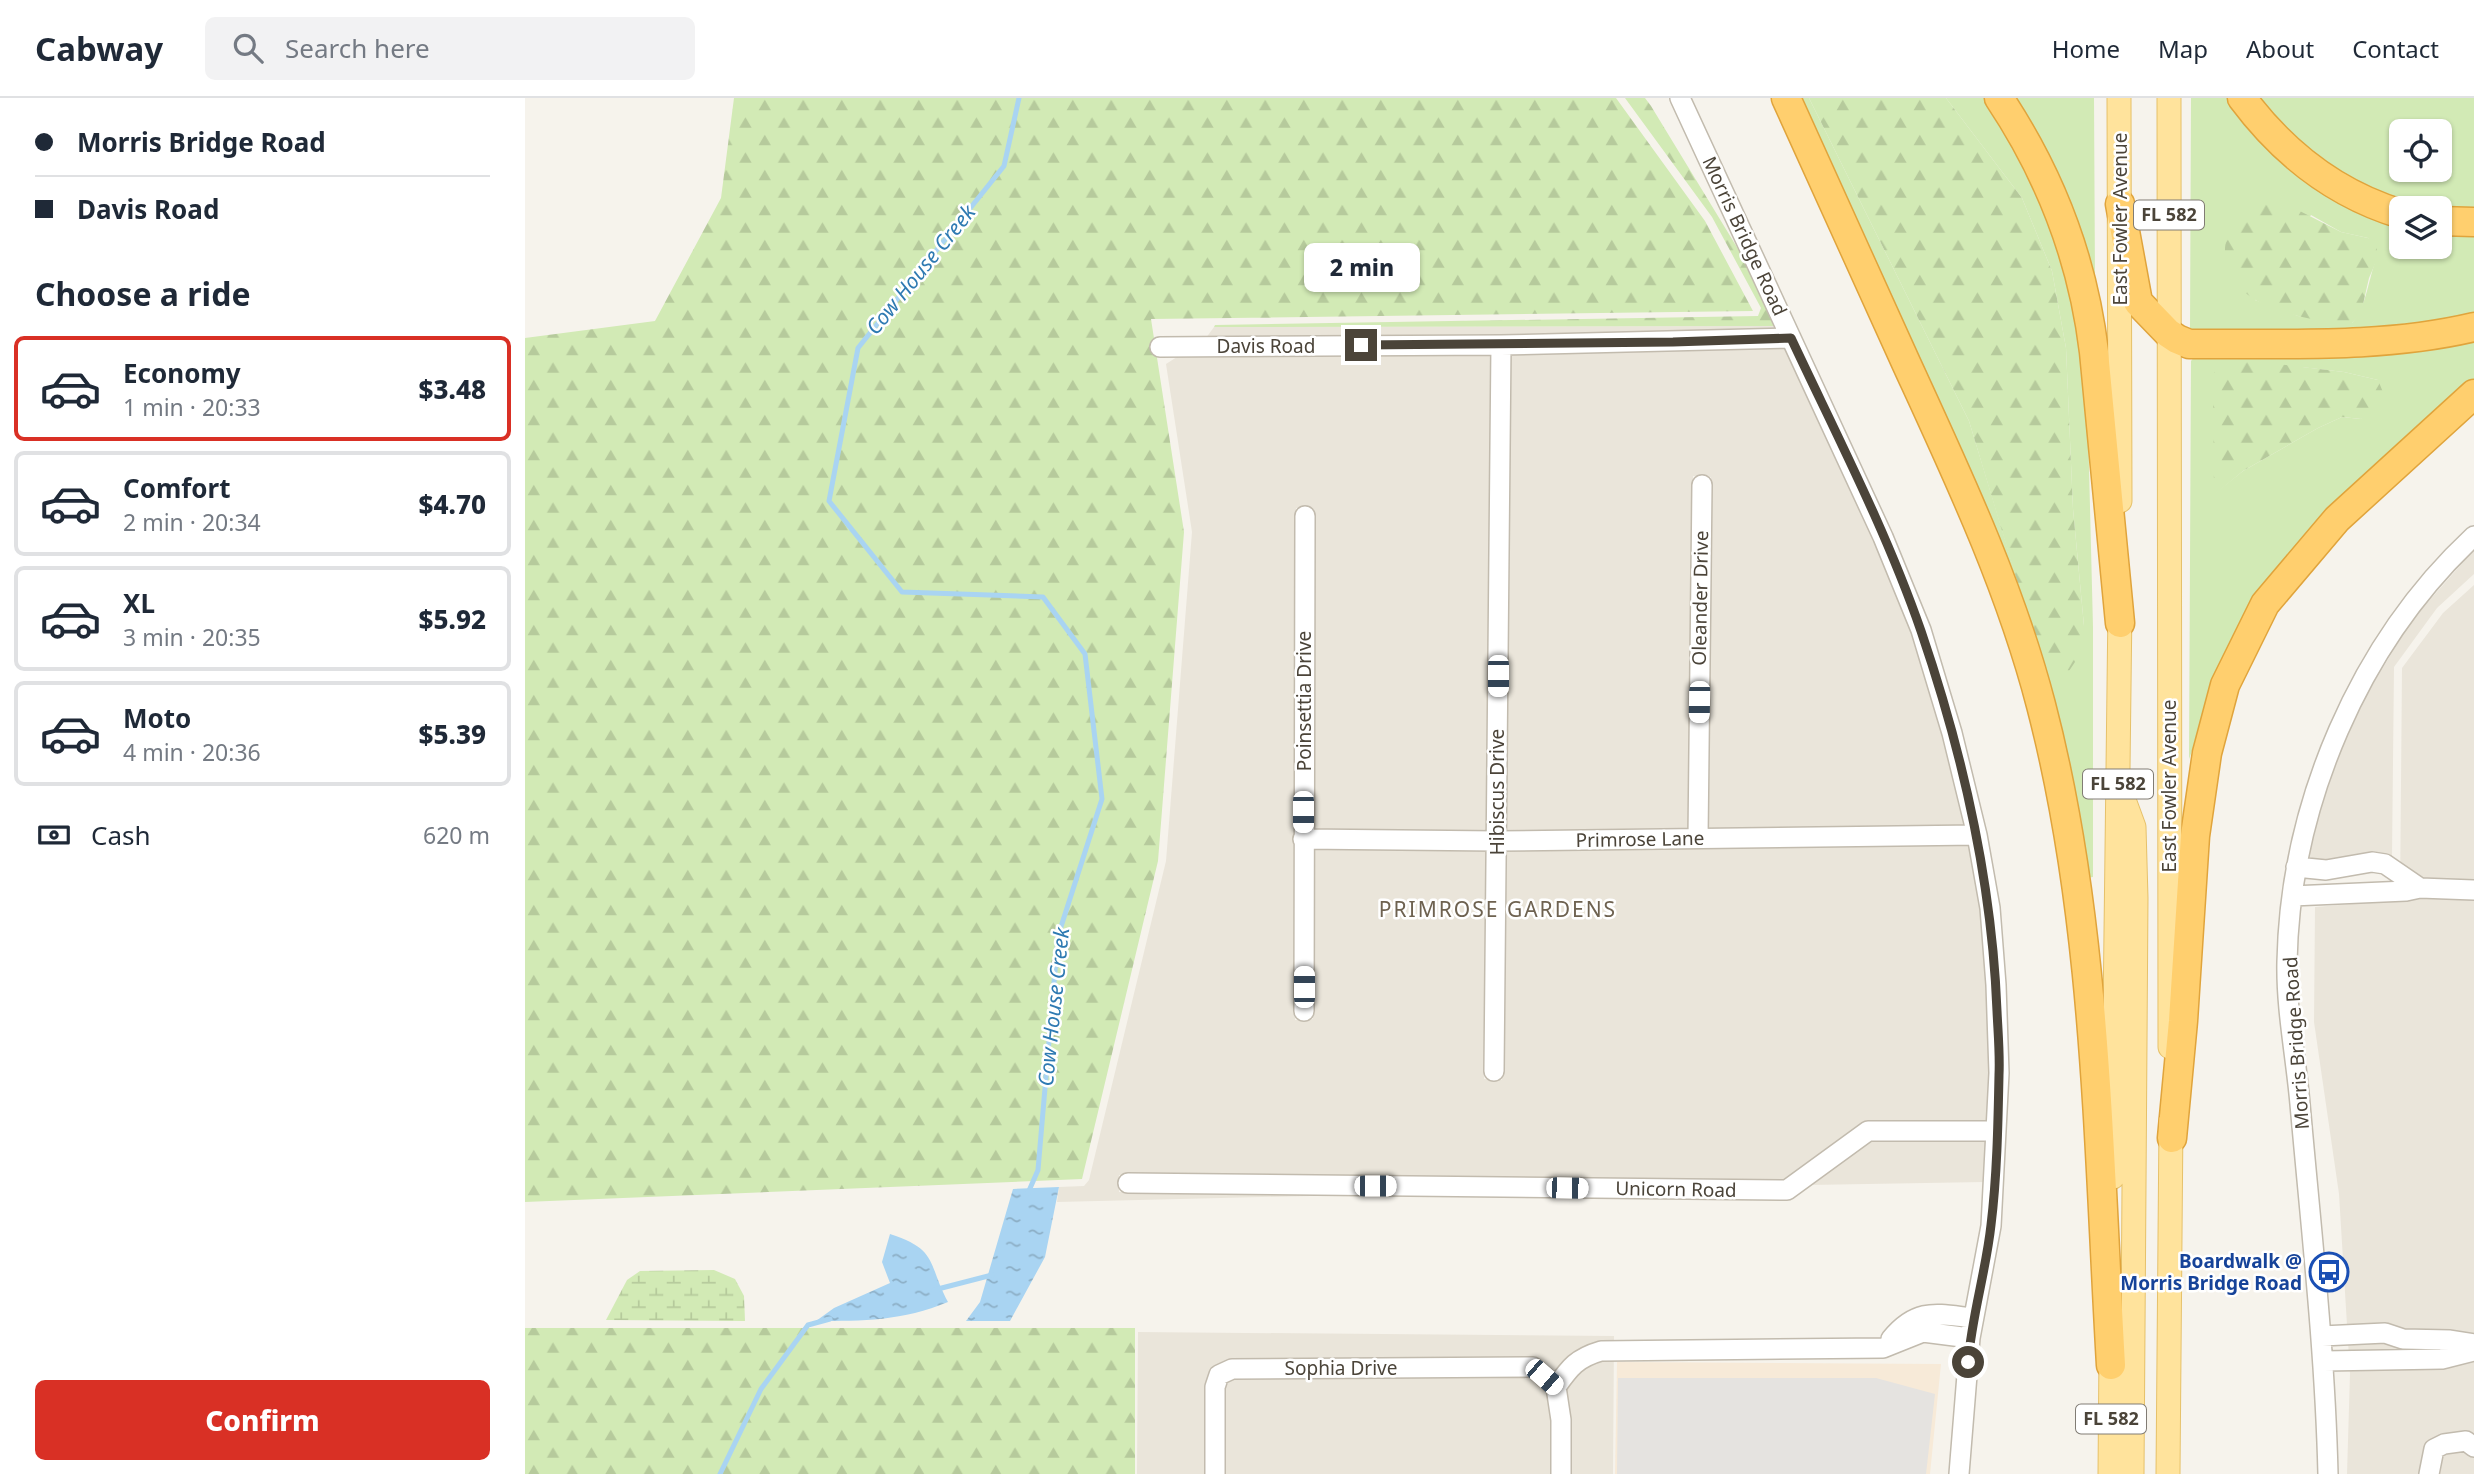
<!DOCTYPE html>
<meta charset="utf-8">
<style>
:root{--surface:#fff;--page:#f2f2f3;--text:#1f2937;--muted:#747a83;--line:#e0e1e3;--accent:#d93025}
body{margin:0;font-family:"Noto Sans",sans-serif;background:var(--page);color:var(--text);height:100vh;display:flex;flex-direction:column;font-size:26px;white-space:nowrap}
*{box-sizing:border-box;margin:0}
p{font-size:23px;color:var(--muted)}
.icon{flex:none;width:38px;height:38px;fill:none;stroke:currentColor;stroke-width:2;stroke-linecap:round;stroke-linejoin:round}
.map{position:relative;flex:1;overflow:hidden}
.details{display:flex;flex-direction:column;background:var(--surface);width:525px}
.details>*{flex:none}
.guide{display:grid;align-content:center;height:154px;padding:0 35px;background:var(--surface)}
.controls{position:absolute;left:1864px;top:21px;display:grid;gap:14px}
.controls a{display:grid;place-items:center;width:63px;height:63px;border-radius:10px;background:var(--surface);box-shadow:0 2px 5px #0004;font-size:35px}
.end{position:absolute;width:32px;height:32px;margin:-16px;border:9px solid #4b4439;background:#fff;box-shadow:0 0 0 4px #fff}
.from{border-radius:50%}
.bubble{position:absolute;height:49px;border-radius:10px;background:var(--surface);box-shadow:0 2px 5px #0004;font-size:23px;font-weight:800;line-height:49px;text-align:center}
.car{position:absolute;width:21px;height:42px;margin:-21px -10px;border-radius:9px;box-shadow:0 0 5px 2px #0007;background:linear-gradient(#fff 24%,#345 0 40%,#fff 0 76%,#345 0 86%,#fff 0)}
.guide b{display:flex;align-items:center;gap:24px;height:66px;font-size:26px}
.guide b+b{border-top:2px solid var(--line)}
.guide i{width:18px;height:18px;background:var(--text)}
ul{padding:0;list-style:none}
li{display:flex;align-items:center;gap:21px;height:105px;margin:0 14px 10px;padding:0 21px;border:4px solid var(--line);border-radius:10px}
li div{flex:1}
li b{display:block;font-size:26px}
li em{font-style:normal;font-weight:800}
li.selected{border-color:var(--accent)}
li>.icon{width:63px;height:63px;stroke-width:1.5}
h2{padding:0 35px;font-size:32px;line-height:84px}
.pay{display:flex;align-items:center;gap:18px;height:77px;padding:0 35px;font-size:26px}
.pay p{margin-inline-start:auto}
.primary-button{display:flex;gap:14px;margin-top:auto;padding:14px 35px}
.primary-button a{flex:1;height:80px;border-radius:10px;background:var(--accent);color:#fff;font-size:28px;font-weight:800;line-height:80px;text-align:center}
header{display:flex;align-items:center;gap:42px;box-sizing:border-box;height:98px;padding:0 35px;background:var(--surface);border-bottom:2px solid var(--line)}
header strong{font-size:33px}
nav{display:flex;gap:38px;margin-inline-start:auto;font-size:24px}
.search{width:490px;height:63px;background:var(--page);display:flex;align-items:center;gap:18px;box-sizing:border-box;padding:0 24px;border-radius:10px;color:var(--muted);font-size:26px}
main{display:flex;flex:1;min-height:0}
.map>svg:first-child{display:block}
</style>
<header>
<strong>Cabway</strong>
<div class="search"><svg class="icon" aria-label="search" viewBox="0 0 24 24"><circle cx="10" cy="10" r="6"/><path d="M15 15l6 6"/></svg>Search here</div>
<nav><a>Home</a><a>Map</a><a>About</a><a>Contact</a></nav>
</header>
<main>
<section class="details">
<div class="guide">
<b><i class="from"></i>Morris Bridge Road</b>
<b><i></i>Davis Road</b>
</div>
<h2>Choose a ride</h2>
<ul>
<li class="selected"><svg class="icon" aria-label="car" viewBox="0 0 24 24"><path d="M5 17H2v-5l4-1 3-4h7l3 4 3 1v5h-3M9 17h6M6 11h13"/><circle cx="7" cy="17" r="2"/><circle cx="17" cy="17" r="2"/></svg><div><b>Economy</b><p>1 min · 20:33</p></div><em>$3.48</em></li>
<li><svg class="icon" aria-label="car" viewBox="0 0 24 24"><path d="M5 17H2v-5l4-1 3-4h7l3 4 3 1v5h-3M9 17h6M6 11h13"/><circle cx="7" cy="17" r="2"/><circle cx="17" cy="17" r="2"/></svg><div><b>Comfort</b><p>2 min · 20:34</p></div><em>$4.70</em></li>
<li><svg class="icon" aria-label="car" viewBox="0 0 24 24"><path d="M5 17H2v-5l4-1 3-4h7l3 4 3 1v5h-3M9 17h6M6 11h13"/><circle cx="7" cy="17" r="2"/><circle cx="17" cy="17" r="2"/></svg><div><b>XL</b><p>3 min · 20:35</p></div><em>$5.92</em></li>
<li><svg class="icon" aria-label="car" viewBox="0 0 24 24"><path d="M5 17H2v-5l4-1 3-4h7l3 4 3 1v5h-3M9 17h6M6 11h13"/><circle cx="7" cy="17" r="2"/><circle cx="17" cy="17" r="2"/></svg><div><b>Moto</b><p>4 min · 20:36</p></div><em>$5.39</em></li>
</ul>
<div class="pay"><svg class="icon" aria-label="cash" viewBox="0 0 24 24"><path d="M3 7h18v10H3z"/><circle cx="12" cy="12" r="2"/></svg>Cash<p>620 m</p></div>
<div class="primary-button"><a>Confirm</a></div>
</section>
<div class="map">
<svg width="1949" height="1376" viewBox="0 0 1949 1376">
<defs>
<pattern id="forest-firs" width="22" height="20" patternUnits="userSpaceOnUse" patternTransform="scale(1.75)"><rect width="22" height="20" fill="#d2eab5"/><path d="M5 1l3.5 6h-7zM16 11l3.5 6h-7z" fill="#b6ca9c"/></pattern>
<pattern id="wetland-marsh" width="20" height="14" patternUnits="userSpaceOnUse" patternTransform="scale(1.75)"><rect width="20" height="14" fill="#d2eab5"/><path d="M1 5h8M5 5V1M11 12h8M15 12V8" fill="none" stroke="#b6ca9c"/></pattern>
<pattern id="water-ripples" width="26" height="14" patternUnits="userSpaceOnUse" patternTransform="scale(1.75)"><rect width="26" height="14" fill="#a9d4f2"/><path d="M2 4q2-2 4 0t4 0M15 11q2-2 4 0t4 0" fill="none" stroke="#8caec5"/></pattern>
</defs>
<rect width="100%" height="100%" fill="#f6f3ec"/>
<path fill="#eae5da" d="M 1250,228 L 1252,232 L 976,239 L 681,240 L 689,229 Z
M 1260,248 L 1350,442 L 1387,534 L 1418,637 L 1441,729 L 1182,731 L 1186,379 L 1168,378 L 1163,732 L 982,735 L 985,255 Z
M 966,256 L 963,735 L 787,733 L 789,411 L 771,410 L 770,922 L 788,921 L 787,749 L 963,751 L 959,981 L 977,982 L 982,751 L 1444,745 L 1455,811 L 1461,887 L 1465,975 L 1462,1024 L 1342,1025 L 1259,1084 L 594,1077 L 594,1094 L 866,1096 L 532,1104 L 534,1089 L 559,1088 L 564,1082 L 641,763 L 667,434 L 641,266 L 655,257 Z
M 1949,452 L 1949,476 L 1912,510 L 1869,569 L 1867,760 L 1783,762 L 1791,722 L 1816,652 L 1843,594 L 1887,522 Z
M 1949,487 L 1949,1376 L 1822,1376 L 1825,1276 L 1814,1096 L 1789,924 L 1790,809 L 1875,802 L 1877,570 L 1918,515 Z
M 1461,1041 L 1459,1084 L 1284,1087 L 1346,1042 Z
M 613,1234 L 1089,1238 L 1088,1376 L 612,1376 Z"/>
<path fill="#f7ead8" d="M 1092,1264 L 1416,1266 L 1405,1376 L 1090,1376 Z"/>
<path fill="#d2eab5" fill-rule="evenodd" d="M 1273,0 L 1284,0 L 1444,323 L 1506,527 L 1559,528 L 1548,411 L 1541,250 L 1527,173 L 1497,100 L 1421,0 L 1460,0 L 1481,28 L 1544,170 L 1562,290 L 1568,529 L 1568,779 L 1561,780 C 1554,715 1544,660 1527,597 Z
M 1485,0 L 1569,0 L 1570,182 L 1565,184 Z
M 1666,0 L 1706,0 L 1876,126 L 1876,149 L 1914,149 L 1915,132 L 1949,133 L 1949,222 L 1899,234 L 1665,234 ZM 1786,117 L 1816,134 L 1843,140 L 1852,159 C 1843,181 1842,208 1827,225 L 1773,218 L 1730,202 Z
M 1725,0 L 1949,0 L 1949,117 L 1914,110 L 1878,110 L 1817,85 ZM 1876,33 L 1914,33 L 1914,72 L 1876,72 Z
M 1949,239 L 1949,282 L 1775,446 L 1673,637 L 1664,661 L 1666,263 L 1670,258 ZM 1776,269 L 1819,274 L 1853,282 L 1836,321 L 1817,319 L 1793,330 L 1718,373 L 1689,396 Z"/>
<path fill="url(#forest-firs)" d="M 209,0 L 1091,0 L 1180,123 L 1228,213 L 626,221 L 659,434 L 633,763 L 557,1081 L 0,1104 L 0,240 L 130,223 L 196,100 Z
M 1100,0 L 1120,0 L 1126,8 L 1224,169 L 1250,228 L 689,229 L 690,227 L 1233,218 L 1236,210 L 1187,119 Z
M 1284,0 L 1421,0 L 1497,100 L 1527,173 L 1541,250 L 1548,411 L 1559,528 L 1552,561 L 1542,576 L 1529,578 L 1514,556 L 1444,323 Z
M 1749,100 L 1816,134 L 1843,140 L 1851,147 L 1853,159 L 1844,180 L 1836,215 L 1827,225 L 1816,227 C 1783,220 1741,215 1716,191 C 1683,161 1704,103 1749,100 Z
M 1695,259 L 1819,274 L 1853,282 L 1862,304 L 1836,321 L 1817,319 L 1793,330 L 1718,373 L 1689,397 L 1688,278 Z
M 0,1230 L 610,1230 L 610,1376 L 0,1376 Z"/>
<path fill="url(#wetland-marsh)" d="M 189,1172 L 210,1181 L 219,1198 L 220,1223 L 81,1222 L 102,1182 L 115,1173 Z"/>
<path fill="#e5e3e0" d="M 1093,1280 L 1351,1280 L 1410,1296 L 1401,1376 L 1092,1376 Z"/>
<path fill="url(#water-ripples)" d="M 534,1089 L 520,1159 L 485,1223 L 441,1223 L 455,1204 L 488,1091 Z
M 365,1136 C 414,1152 402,1165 423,1204 C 378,1223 338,1223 291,1223 L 309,1210 L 365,1185 L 357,1164 Z"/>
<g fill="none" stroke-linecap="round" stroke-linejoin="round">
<path stroke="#a9d4f2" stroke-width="5" d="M 494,0 L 479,68 L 333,250 L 304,403 L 377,494 L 518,499 L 560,556 L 577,701 L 533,838 L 513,1072 L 503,1095
M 409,1192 L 467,1177
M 195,1376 L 236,1291 L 283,1227 L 305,1221"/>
<defs>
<path id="minor" d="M 1155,0 L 1358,439 L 1396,532 L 1427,635 L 1452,737 L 1465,810 L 1471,887 L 1474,975 L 1466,1128 L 1445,1240 L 1434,1376
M 635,249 L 976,247 L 1266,240
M 1173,740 L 1177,387
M 778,741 L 972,743 L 1452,737
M 1771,769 L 1801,772 L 1847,764 L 1860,766 L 1895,790
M 1767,798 L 1881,793 L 1895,790 L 1949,792
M 779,913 L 780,418
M 969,973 L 976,247
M 603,1085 L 1262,1092 L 1343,1033 L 1471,1033
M 1797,1238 L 1860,1235 L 1878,1241 L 1925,1242 L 1949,1246
M 1366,1241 C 1392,1209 1412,1216 1448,1220
M 1799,1263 L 1917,1261 L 1949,1253
M 1031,1289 C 1045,1269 1052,1260 1076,1253 L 1358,1250 L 1398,1234 L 1445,1240
M 690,1376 L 690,1289 L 694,1277 L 707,1271 L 1008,1269 L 1031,1289 L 1036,1322 L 1036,1376
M 1803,1376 C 1800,1252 1786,1130 1775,1006 C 1771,959 1761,911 1762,864 C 1765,707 1834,545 1949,438
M 1904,1376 L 1909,1351 L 1919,1346 L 1941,1343 L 1949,1349"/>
<path id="major" d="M 1594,0 L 1595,403
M 1644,0 L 1645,949
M 1598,699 L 1609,729 L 1611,800 L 1607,1376
M 1588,1079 L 1595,508
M 1585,1376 L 1586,1250
M 1643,1376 L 1646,1022"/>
<path id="highway" d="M 1261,0 C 1301,89 1341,178 1382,267 C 1433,378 1485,488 1516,607 C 1572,821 1573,1046 1586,1267
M 1474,0 C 1526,78 1558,162 1569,254 L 1595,525
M 1717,0 C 1758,55 1810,96 1876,116
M 1595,106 L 1613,204 L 1643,235 L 1652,241 L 1664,246 C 1759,245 1856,251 1949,229
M 1914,123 L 1949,124
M 1647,1040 L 1658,923 L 1670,738 L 1682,655 L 1700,587 L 1740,506 L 1812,421 L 1949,296"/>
</defs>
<use href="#minor" stroke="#c2bbae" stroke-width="22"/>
<use href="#major" stroke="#e6c16a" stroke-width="25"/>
<use href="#highway" stroke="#e0a43c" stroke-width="31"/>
<use href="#minor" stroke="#fff" stroke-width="19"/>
<use href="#major" stroke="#ffe39c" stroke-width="23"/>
<use href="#highway" stroke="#ffcf6e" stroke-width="28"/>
</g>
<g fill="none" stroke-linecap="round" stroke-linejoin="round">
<path stroke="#4b4439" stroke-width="9" d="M 836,247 L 1148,244 L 1266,240 C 1311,336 1361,432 1396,533 C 1438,656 1467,783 1472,913 C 1473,935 1475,956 1474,977 C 1473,1027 1472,1078 1466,1127 C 1461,1173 1447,1217 1443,1264"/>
</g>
<defs>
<symbol id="bus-ring" viewBox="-11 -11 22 22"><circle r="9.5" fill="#fff" stroke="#1a4fb4" stroke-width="1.5"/><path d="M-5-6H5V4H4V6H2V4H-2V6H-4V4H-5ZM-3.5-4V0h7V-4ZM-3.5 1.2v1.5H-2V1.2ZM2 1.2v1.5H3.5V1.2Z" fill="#1a4fb4"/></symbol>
</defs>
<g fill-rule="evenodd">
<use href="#bus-ring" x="1782" y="1152" width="44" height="44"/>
</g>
<g text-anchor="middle" stroke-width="5" stroke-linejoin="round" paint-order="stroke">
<g fill="#fff" stroke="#817c74" stroke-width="2">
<rect x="1609" y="102.5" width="70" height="29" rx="5"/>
<rect x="1558" y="671.5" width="70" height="29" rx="5"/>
<rect x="1551" y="1306.5" width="70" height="29" rx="5"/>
</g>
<g font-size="18" font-weight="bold" fill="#4b4439">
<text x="1644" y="123">FL 582</text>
<text x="1593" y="692">FL 582</text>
<text x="1586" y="1327">FL 582</text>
</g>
<g font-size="19" fill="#4b4439" stroke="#fff">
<text transform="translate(1595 121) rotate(-90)" y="7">East Fowler Avenue</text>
<text transform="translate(1220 138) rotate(65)" y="7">Morris Bridge Road</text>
<text x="741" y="255">Davis Road</text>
<text transform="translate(1175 500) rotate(-89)" y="7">Oleander Drive</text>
<text transform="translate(779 603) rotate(-90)" y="7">Poinsettia Drive</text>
<text transform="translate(1644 688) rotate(-90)" y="7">East Fowler Avenue</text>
<text transform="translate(972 694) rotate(-90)" y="7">Hibiscus Drive</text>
<text transform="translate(1115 741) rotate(-1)" y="7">Primrose Lane</text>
<text transform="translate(1771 945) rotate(-94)" y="7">Morris Bridge Road</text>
<text transform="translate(1151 1091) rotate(1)" y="7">Unicorn Road</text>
<text x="816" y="1277">Sophia Drive</text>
</g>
<g font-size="19" font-weight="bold" fill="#164399" stroke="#fff" text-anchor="end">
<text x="1777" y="1170">Boardwalk @<tspan x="1777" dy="22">Morris Bridge Road</tspan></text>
</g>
<g font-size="21" font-style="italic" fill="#2e7ab2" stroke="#fff">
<text transform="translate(396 172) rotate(-51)" y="7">Cow House Creek</text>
<text transform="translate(529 909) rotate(-84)" y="7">Cow House Creek</text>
</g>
<g font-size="21" letter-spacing="2" fill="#6e6250" stroke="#fff">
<text x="973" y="819">PRIMROSE GARDENS</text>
</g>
</g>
</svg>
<div class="controls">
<a><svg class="icon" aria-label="locate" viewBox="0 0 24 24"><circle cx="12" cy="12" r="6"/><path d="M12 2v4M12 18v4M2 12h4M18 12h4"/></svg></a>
<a><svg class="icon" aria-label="layers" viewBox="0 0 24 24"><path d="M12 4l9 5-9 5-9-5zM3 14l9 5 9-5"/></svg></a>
</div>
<i class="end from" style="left:1443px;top:1264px"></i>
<i class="end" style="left:836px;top:247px"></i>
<div class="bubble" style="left:779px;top:145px;width:116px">2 min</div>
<i class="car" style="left:973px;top:578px;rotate:180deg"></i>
<i class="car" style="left:1174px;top:604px;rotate:181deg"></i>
<i class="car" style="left:778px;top:714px;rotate:180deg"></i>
<i class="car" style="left:779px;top:889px;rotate:0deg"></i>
<i class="car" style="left:850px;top:1088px;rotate:90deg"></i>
<i class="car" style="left:1042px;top:1090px;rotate:91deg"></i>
<i class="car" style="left:1019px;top:1279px;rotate:131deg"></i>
</div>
</main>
